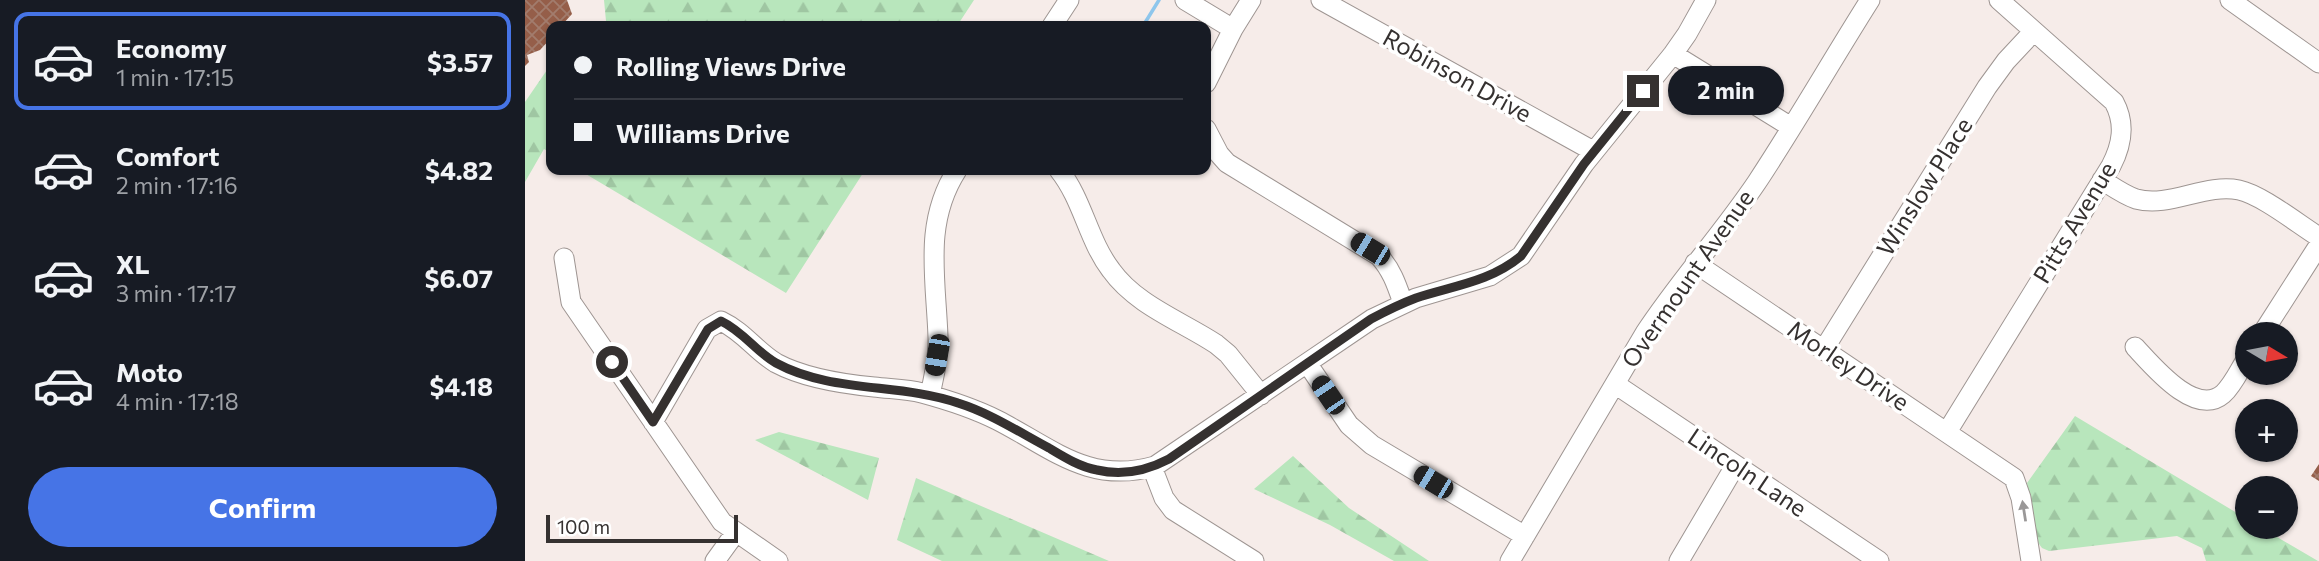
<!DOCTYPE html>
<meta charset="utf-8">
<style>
:root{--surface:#171b24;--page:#20242c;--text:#f1f3f6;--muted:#9ea1a6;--line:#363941;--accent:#4674e6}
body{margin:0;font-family:Commissioner,sans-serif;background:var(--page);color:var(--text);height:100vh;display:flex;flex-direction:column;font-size:26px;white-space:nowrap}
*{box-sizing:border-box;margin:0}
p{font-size:23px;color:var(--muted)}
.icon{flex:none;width:38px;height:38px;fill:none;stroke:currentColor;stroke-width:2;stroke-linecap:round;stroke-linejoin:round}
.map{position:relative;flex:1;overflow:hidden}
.drawer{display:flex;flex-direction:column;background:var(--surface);width:525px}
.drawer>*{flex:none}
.guide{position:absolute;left:21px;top:21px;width:665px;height:154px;border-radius:14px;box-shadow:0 2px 5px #0004;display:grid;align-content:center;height:154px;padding:0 28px;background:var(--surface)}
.needle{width:46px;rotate:100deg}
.fabs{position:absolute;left:1710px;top:322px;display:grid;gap:14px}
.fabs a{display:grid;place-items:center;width:63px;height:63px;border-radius:50%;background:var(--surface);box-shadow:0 2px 5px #0004;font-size:35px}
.scale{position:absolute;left:21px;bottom:18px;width:192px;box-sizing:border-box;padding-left:7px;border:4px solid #353130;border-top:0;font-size:19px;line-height:24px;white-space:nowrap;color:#353130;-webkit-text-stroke:5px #fff;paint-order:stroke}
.end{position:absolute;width:32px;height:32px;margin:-16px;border:9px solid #353130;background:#fff;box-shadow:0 0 0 4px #fff}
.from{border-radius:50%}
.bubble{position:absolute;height:49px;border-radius:24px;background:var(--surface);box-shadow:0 2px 5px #0004;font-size:23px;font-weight:700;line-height:49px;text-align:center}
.car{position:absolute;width:21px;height:42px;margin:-21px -10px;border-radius:9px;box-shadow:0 0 5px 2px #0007;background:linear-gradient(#222 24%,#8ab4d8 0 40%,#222 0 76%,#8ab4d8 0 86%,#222 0)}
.guide b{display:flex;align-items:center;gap:24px;height:66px;font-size:26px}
.guide b+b{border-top:2px solid var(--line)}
.guide i{width:18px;height:18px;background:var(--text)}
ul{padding:12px 0 0;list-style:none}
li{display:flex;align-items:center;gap:21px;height:98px;margin:0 14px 10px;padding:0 14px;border:4px solid transparent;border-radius:14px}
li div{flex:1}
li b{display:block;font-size:26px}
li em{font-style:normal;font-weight:700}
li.on{border-color:var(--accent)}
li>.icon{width:63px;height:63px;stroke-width:1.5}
.cta{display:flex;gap:14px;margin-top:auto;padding:14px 28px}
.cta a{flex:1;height:80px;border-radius:42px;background:var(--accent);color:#fff;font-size:28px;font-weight:700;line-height:80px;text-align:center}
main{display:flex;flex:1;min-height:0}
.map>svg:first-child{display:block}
</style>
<main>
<section class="drawer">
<ul>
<li class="on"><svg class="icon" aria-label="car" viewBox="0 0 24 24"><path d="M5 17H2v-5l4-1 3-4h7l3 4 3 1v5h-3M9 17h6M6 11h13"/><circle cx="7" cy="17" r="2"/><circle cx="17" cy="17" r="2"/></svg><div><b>Economy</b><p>1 min · 17:15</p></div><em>$3.57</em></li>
<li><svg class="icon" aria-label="car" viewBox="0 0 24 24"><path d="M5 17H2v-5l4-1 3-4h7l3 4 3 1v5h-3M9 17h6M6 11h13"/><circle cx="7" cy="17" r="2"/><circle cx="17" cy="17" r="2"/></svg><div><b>Comfort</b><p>2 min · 17:16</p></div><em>$4.82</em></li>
<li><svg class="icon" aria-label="car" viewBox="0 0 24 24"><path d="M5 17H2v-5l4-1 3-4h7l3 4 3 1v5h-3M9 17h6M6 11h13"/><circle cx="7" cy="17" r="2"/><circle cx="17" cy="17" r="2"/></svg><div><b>XL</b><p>3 min · 17:17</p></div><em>$6.07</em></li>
<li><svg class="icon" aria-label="car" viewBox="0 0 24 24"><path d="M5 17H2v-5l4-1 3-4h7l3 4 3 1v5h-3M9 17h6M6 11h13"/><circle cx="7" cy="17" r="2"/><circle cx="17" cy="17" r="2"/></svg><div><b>Moto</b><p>4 min · 17:18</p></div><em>$4.18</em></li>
</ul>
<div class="cta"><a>Confirm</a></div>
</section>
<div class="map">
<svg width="1794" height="561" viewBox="0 0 1794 561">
<defs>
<pattern id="forest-firs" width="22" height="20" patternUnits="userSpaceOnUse" patternTransform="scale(1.75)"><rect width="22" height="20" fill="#b8e6bc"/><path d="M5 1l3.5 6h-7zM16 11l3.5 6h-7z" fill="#9fc6a2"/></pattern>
<pattern id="building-cross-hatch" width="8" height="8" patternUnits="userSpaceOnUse" patternTransform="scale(1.75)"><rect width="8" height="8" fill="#955e49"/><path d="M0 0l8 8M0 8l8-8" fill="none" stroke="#a27c6d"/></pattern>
</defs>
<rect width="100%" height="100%" fill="#f6ece9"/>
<path fill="url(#forest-firs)" d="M 79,0 L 449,0 L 432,26 L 78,26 L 81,21 Z
M 22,70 L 26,70 L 26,153 L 19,149 L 0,182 L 0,102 Z
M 54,170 L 340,170 L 261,293 Z
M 1550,416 L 1722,519 L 1722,527 L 1735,527 L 1793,561 L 1681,561 L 1677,548 L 1652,536 L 1524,551 L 1517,548 L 1511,540 L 1502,483 Z
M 254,432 L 354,458 L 343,500 L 230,440 Z
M 768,456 L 824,508 L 904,561 L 869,561 L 805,525 L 729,489 Z
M 391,478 L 584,561 L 417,561 L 372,540 Z"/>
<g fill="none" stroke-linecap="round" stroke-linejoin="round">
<path stroke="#8ec6ec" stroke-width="3.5" d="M 618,26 L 634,0"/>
</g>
<path fill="url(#building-cross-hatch)" d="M 0,0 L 42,0 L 47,14 L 36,26 L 26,26 L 26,38 L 15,50 L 2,55 L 4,62 L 0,66 Z
M 1794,464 L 1794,481 L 1786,476 Z"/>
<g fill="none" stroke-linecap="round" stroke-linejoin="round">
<defs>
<path id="minor" d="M 660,0 L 708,29
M 796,0 L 1068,151
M 1705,0 L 1794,63
M 527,26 L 544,0
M 1148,54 L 1266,127
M 681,83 L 708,29 L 726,0
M 681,129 L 694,154 L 702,163 L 854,256 C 867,270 872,286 878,303
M 534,170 C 558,200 563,240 586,270 C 611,305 656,321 691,344 L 703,354 L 736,395
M 1577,180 C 1588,187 1599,195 1611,199 C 1645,208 1680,183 1714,190 C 1737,195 1773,224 1794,237
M 39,258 L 46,302 L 197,522 L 253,561
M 1170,263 L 1489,478 L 1496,498 L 1506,561
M 1737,334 L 1794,245
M 1610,347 C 1627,365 1670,418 1698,394 C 1708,385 1715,369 1722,358
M 1299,349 L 1462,87 L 1481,61 L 1509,31
M 782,363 L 824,425 L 847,445 L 1000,536
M 1090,384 L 1354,561
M 405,395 C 409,376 414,356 413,337 C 411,278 398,223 432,170
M 128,422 L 182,329 L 196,321 C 219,332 231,351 251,363 C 279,378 318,384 349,387 C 365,389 382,389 397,393 C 423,400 448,408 472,420 C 527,448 564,485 630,466 L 847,319 L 891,298 L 965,276 L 996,256 L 1059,164 L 1148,54 L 1162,34 L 1181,0
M 1422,432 L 1586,166 C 1597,145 1601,124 1589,102 L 1474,0
M 627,467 L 639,498 L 648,510 L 729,561
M 190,561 L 211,532
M 985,561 L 1120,333 C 1155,280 1197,234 1232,182 C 1271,123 1307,60 1345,0
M 1154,561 L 1210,466"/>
</defs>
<use href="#minor" stroke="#9e9592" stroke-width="21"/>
<use href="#minor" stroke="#fff" stroke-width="19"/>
</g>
<defs><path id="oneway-solid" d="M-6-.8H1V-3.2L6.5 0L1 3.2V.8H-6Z" transform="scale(1.75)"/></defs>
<use fill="#9a9898" href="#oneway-solid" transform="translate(1499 511) rotate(-99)"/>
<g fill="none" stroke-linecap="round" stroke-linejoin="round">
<path stroke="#353130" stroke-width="9" d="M 87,362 L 128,422 L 183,329 L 196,321 C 219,332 231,352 251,363 C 306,393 375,383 433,403 C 465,413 494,432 524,448 C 539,457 555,467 572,470 C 597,476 621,471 644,459 L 846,319 C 861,311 875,304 891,298 C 927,286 965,282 996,256 L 1059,164 L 1118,91"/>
</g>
<g text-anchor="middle" stroke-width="7" stroke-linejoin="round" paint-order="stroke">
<g font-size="24" fill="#353130" stroke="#fff">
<text transform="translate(932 76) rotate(29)" y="8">Robinson Drive</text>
<text transform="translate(1400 187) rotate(-58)" y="8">Winslow Place</text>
<text transform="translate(1550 223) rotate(-59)" y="8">Pitts Avenue</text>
<text transform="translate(1163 279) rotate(-55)" y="8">Overmount Avenue</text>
<text transform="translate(1323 366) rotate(34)" y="8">Morley Drive</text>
<text transform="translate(1222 473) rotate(34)" y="8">Lincoln Lane</text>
</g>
</g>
</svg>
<div class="fabs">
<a><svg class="needle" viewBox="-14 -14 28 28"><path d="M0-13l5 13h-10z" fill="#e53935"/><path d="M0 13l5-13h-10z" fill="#9ea1a6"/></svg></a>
<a>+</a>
<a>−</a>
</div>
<div class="scale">100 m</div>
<i class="end from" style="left:87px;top:362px"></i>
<i class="end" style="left:1118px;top:91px"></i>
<div class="bubble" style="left:1143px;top:66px;width:116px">2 min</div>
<i class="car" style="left:845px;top:249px;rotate:301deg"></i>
<i class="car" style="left:412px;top:355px;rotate:190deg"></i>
<i class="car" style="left:803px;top:395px;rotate:326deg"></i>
<i class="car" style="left:908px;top:482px;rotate:301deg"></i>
<div class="guide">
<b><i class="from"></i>Rolling Views Drive</b>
<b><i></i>Williams Drive</b>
</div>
</div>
</main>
